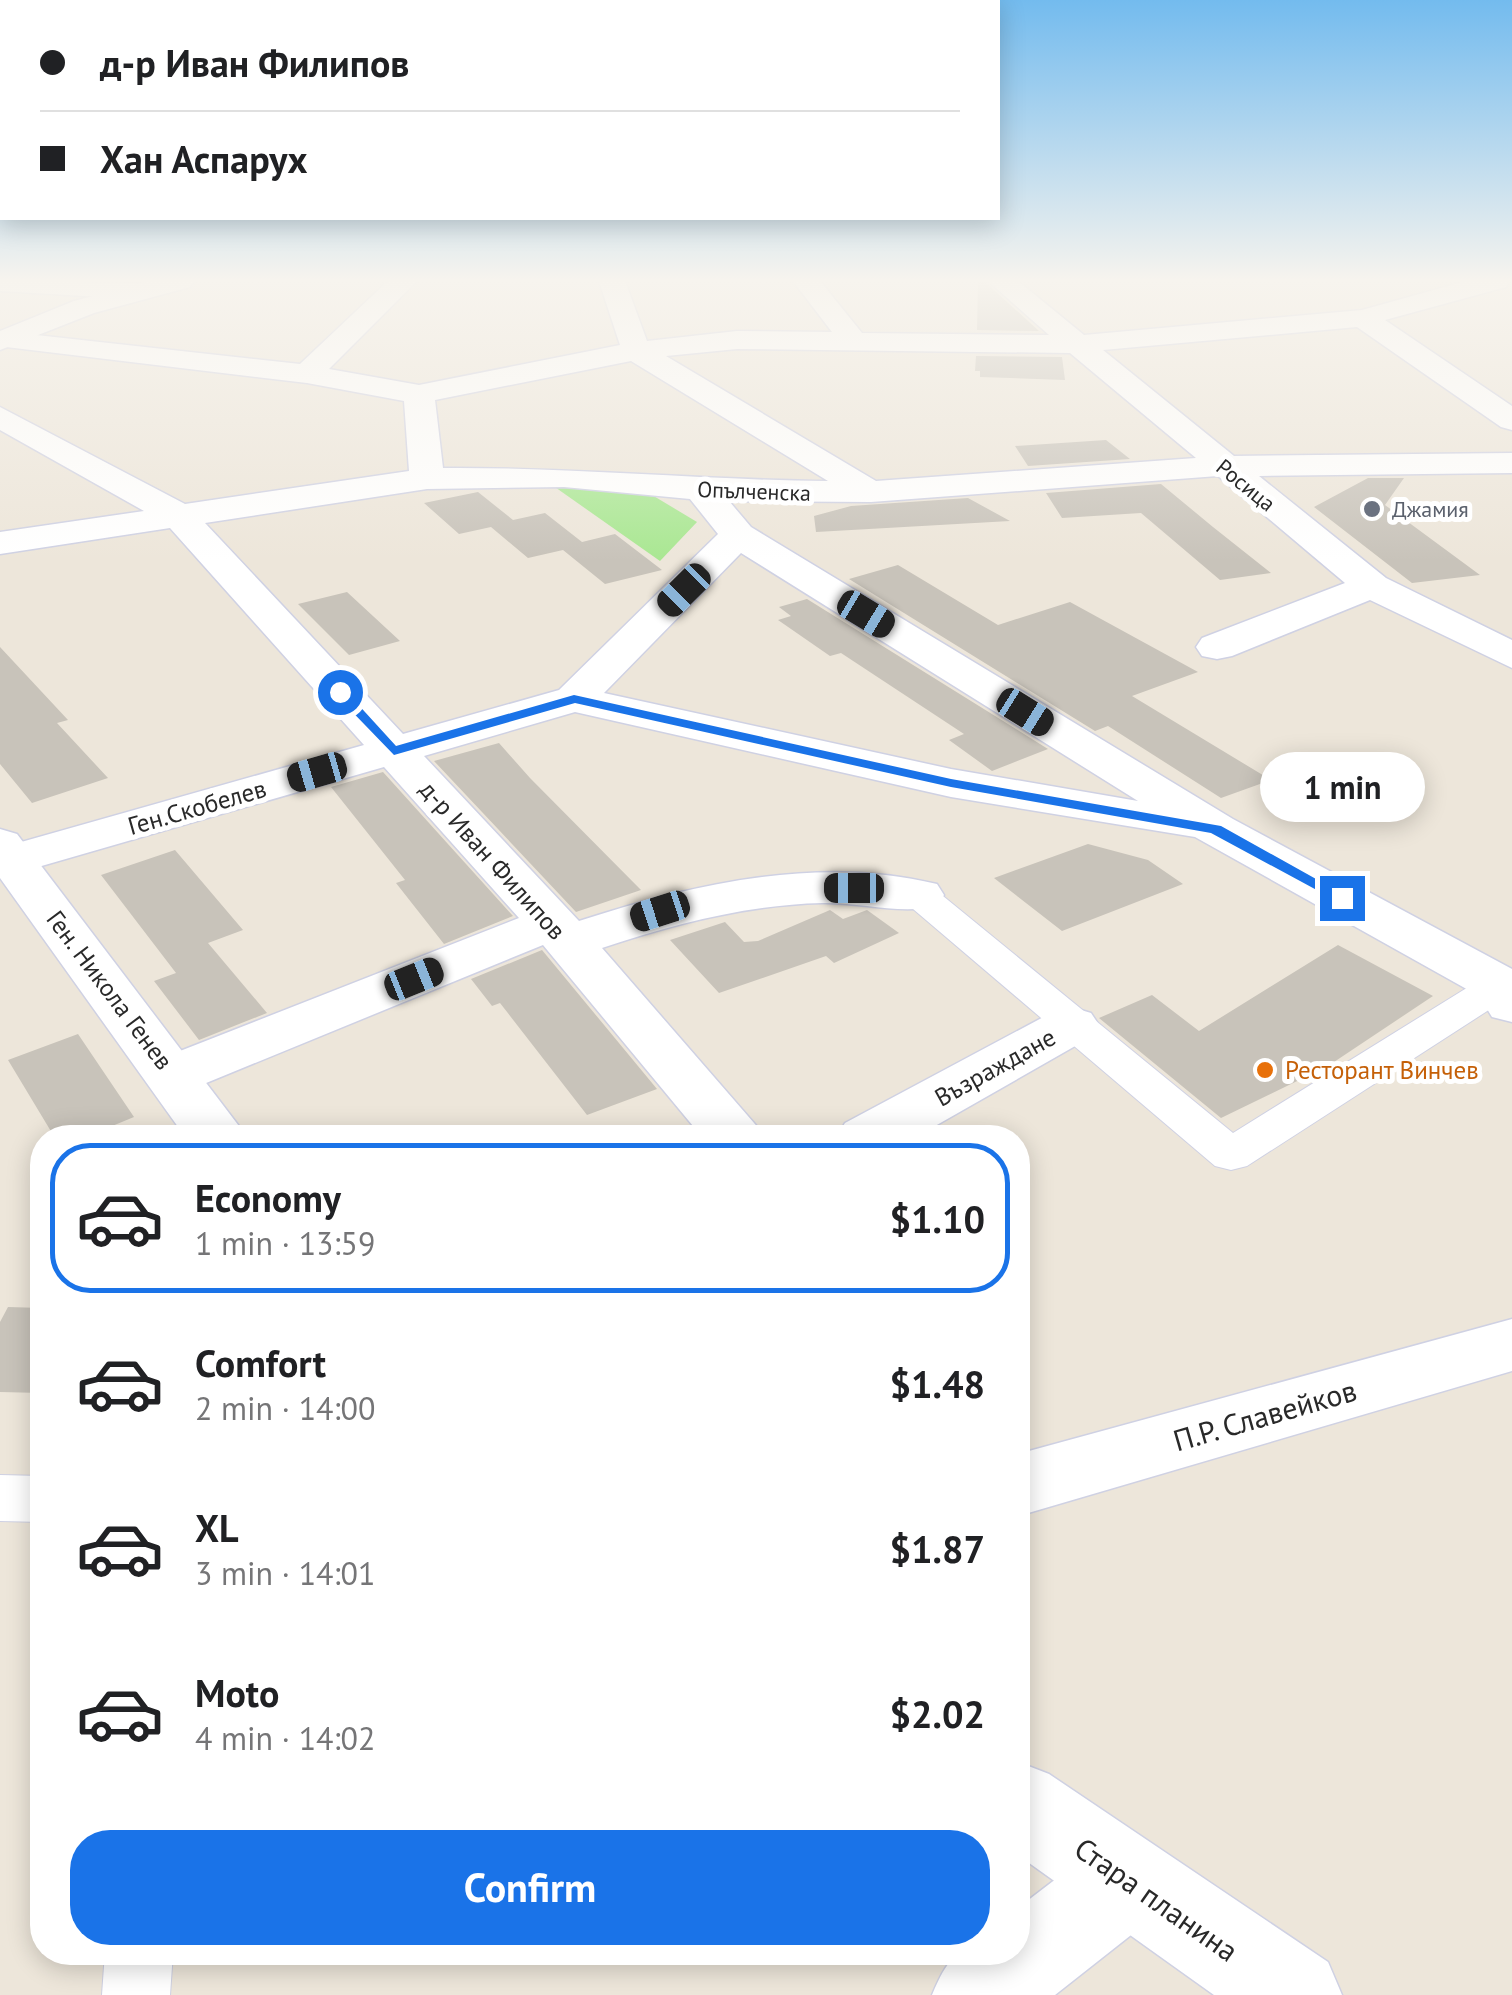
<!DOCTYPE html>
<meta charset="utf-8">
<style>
:root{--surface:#fff;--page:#f2f2f2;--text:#202124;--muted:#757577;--line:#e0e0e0;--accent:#1a73e8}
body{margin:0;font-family:"PT Sans",sans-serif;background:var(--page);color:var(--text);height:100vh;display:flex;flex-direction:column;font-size:38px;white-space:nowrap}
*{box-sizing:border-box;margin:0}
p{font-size:32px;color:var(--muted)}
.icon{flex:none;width:55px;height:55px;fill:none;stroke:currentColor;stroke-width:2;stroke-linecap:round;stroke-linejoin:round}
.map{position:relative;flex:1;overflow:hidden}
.panel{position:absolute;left:30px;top:1125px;width:1000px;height:840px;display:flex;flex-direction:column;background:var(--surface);border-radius:40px;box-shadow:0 5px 25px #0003}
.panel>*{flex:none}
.guide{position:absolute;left:0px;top:0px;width:1000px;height:220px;box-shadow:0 5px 25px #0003;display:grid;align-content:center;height:220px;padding:0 40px;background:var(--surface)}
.end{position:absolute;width:45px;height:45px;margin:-22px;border:12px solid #1a73e8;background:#fff;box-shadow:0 0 0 5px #fff}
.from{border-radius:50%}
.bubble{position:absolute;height:70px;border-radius:35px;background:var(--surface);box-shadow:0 5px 25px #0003;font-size:32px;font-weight:700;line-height:70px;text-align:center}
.car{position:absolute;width:30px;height:60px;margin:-30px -15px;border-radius:12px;box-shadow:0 0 8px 2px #0007;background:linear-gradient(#222 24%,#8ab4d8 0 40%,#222 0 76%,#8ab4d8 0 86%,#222 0)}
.guide b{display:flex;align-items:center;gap:35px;height:95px;font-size:38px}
.guide b+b{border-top:2px solid var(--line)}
.guide i{width:25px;height:25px;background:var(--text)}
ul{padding:18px 0 0;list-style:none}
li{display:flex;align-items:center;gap:30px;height:150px;margin:0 20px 15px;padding:0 20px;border:5px solid transparent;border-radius:40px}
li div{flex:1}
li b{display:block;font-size:38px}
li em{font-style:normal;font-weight:700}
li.current{border-color:var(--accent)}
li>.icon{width:90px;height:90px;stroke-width:1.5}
.action{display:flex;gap:20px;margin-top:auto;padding:20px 40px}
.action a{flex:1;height:115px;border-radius:40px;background:var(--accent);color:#fff;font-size:40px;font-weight:700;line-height:115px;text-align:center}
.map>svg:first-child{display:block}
</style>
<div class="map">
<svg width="1512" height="1995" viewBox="0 0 1512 1995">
<rect width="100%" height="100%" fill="#ede6da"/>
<path fill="#a9e792" d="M 552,485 L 647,492 L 697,522 L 660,561 Z"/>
<path fill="#c8c3ba" d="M 978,281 L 984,281 L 1039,331 L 977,330 Z
M 976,356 L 1062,357 L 1065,380 L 980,377 L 980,371 L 975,371 Z
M 1106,440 L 1130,459 L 1028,466 L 1015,446 Z
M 1368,478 L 1404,478 L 1385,505 L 1480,575 L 1412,583 L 1314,507 Z
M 1161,484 L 1213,527 L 1271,573 L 1220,580 L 1141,513 L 1062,518 L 1046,493 Z
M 478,492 L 513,520 L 545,513 L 582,542 L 615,534 L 662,570 L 605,584 L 563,550 L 528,558 L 491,527 L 459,534 L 424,503 Z
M 968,498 L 1010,521 L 816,532 L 814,516 L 851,506 Z
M 898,565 L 998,625 L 1070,602 L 1198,672 L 1132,696 L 1271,780 L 1221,798 L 1108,726 L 1095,731 L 849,579 Z
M 347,592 L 400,641 L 349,655 L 298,604 Z
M 807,599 L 1048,749 L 992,771 L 949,740 L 964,734 L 841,653 L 830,656 L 778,620 L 791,616 L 779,607 Z
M 0,647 L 68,720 L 57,723 L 108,778 L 32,803 L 0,764 Z
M 499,743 L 530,778 L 641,890 L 576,912 L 434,761 Z
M 383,772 L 513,916 L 444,944 L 396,883 L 405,880 L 331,787 Z
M 1088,844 L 1148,860 L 1183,884 L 1062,931 L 994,878 Z
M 175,850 L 243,930 L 208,943 L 267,1013 L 199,1040 L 154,981 L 176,973 L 101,875 Z
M 830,910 L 843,919 L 867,910 L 899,933 L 834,963 L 826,956 L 719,993 L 670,940 L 725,922 L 744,942 L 758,941 Z
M 1338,945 L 1433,996 L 1328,1066 L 1221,1118 L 1099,1018 L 1152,995 L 1199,1031 Z
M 542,950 L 657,1089 L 587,1115 L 500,1003 L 492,1006 L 471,979 Z
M 78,1034 L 134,1117 L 83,1138 L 55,1138 L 8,1060 Z
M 8,1307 L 42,1308 L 42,1393 L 0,1392 L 0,1322 Z"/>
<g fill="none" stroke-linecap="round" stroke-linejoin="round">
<defs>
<path id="pedestrian" d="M 919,884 L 932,887 L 1233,1133 L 1486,976 L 1512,976 L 1512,995 L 1247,1166 L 1231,1170 L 1215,1166 L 906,903 L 900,895 L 906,887 Z
M 0,1475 L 42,1476 L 42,1522 L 0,1521 Z
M 105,1952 L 173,1952 L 170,1995 L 102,1995 Z"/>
<path id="minor" d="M 0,281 L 135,283 L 148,291 L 135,299 L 0,291 Z
M 388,281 L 417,281 L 329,369 L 419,385 L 620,345 L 599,281 L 625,281 L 647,341 L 737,331 L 832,332 L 793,281 L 820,281 L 862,333 L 1049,335 L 988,281 L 1018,281 L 1084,335 L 1362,310 L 1466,281 L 1510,281 L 1506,287 L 1385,320 L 1512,406 L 1512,430 L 1501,427 L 1357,327 L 1103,350 L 1234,456 L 1512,453 L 1512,473 L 1259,476 L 1386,578 L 1512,640 L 1512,668 L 1370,600 L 1232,656 L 1217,659 L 1202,656 L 1196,647 L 1202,638 L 1345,583 L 1218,476 L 871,502 L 729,501 L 751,527 L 1233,819 L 1512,969 L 1512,1022 L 1492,1017 L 1479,996 L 1195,837 L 951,797 L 575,712 L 424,756 L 579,921 C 693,884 818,855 937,884 L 944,895 L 937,906 C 900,915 860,902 822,903 C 746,905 674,924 602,948 L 767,1138 L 703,1138 L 543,945 L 194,1088 L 173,1094 L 152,1088 L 144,1075 L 152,1062 L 519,918 L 384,767 L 0,878 L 0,848 L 364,745 L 170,528 L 0,554 L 0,532 L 144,511 L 0,430 L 0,407 L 185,504 L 409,471 L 404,401 L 307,383 L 6,347 L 0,345 L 0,331 L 300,364 ZM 737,349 L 1070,353 L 1196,458 L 876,481 L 666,356 ZM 631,361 L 828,481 C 699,480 572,467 443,468 L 435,400 ZM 564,487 L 690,499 L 718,534 L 559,690 L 403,734 L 205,523 L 427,489 ZM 741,553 L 1138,801 L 951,769 L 604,693 Z
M 1071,1007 L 1091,1013 L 1099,1025 L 1091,1037 L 914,1138 L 836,1138 L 845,1123 L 1051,1013 Z
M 1512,1319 L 1512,1371 L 1018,1516 L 1018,1454 Z
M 1127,1836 L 1159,1849 L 1172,1881 L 1159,1913 L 1055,1995 L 932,1995 C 955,1940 963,1952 1018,1952 L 1018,1908 L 1095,1849 Z"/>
<path id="tertiary" d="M 149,281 L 194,281 L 190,287 L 94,313 L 0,350 L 0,331 L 74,301 Z
M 0,829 L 17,834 L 248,1138 L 186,1138 L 0,878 Z
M 1018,1762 L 1049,1774 L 1328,1962 L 1342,1995 L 1214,1995 L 1018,1855 Z"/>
</defs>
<use href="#pedestrian" stroke="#cfd1e3" stroke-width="2"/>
<use href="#minor" stroke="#cfd1e3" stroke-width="3"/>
<use href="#tertiary" stroke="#cfd1e3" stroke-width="3"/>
<use href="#pedestrian" fill="#fff" fill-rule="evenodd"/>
<use href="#minor" fill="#fff" fill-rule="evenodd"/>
<use href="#tertiary" fill="#fff" fill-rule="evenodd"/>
</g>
<linearGradient id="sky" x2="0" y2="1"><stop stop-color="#73bbee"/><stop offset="0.5" stop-color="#f7f4ee"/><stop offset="1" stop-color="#f7f4ee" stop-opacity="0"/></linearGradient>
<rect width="1512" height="561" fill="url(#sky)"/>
<path fill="#1a73e8" d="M 335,689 L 344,689 L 396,746 L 574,695 L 951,779 L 1221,826 L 1350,898 L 1337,901 L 1211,833 L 951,787 L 575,703 L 394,755 L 335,694 Z"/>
<circle fill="#6b7280" stroke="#fff" stroke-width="4" cx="1372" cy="509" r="10"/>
<circle fill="#e8710a" stroke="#fff" stroke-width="4" cx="1265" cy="1070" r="10"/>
<g text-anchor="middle" stroke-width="10" stroke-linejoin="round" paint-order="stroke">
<g font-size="22" fill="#292929" stroke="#fff">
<text transform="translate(1246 485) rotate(39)" y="8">Росица</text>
<text transform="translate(754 491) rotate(2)" y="8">Опълченска</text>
</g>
<g font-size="22" fill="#5b616d" stroke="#fff" text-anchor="start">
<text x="1392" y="517">Джамия</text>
</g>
<g font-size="25" fill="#292929" stroke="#fff">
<text transform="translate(197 807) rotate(-16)" y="9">Ген.Скобелев</text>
<text transform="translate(493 860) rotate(48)" y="9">д-р Иван Филипов</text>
<text transform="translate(110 990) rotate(53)" y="9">Ген. Никола Генев</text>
<text transform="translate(995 1067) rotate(-29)" y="9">Възраждане</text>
</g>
<g font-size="25" fill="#c56008" stroke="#fff" text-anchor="start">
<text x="1285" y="1079">Ресторант Винчев</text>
</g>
<g font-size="30" fill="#292929" stroke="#fff">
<text transform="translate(1265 1416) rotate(-16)" y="10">П.Р. Славейков</text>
<text transform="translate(1156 1900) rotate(35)" y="10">Стара планина</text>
</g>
</g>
</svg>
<i class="end from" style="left:340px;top:692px"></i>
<i class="end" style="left:1342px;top:898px"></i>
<div class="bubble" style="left:1260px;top:752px;width:165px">1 min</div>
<i class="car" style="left:684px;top:590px;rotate:225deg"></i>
<i class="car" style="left:866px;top:614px;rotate:121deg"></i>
<i class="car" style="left:1025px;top:712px;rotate:122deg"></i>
<i class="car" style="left:317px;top:772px;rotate:254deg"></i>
<i class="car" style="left:854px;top:888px;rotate:270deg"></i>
<i class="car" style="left:660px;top:911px;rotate:252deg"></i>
<i class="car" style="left:414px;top:979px;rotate:68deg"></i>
<div class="guide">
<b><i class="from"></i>д-р Иван Филипов</b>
<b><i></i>Хан Аспарух</b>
</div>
<section class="panel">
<ul>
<li class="current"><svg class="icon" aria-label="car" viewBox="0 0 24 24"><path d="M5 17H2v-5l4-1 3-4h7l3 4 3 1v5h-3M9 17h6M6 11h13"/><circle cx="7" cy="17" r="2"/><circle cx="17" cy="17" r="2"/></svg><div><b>Economy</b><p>1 min · 13:59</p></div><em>$1.10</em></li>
<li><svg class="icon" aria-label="car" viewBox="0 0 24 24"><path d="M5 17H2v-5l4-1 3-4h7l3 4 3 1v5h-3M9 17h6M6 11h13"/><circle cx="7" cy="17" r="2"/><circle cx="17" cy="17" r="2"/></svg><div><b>Comfort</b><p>2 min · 14:00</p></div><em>$1.48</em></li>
<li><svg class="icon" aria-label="car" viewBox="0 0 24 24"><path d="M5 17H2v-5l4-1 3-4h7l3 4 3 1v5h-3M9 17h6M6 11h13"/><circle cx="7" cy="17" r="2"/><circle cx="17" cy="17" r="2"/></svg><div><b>XL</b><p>3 min · 14:01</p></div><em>$1.87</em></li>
<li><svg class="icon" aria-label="car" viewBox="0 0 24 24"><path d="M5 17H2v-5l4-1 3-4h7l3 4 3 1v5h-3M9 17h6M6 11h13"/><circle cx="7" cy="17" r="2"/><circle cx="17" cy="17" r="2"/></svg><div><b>Moto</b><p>4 min · 14:02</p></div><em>$2.02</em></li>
</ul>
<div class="action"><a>Confirm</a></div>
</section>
</div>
